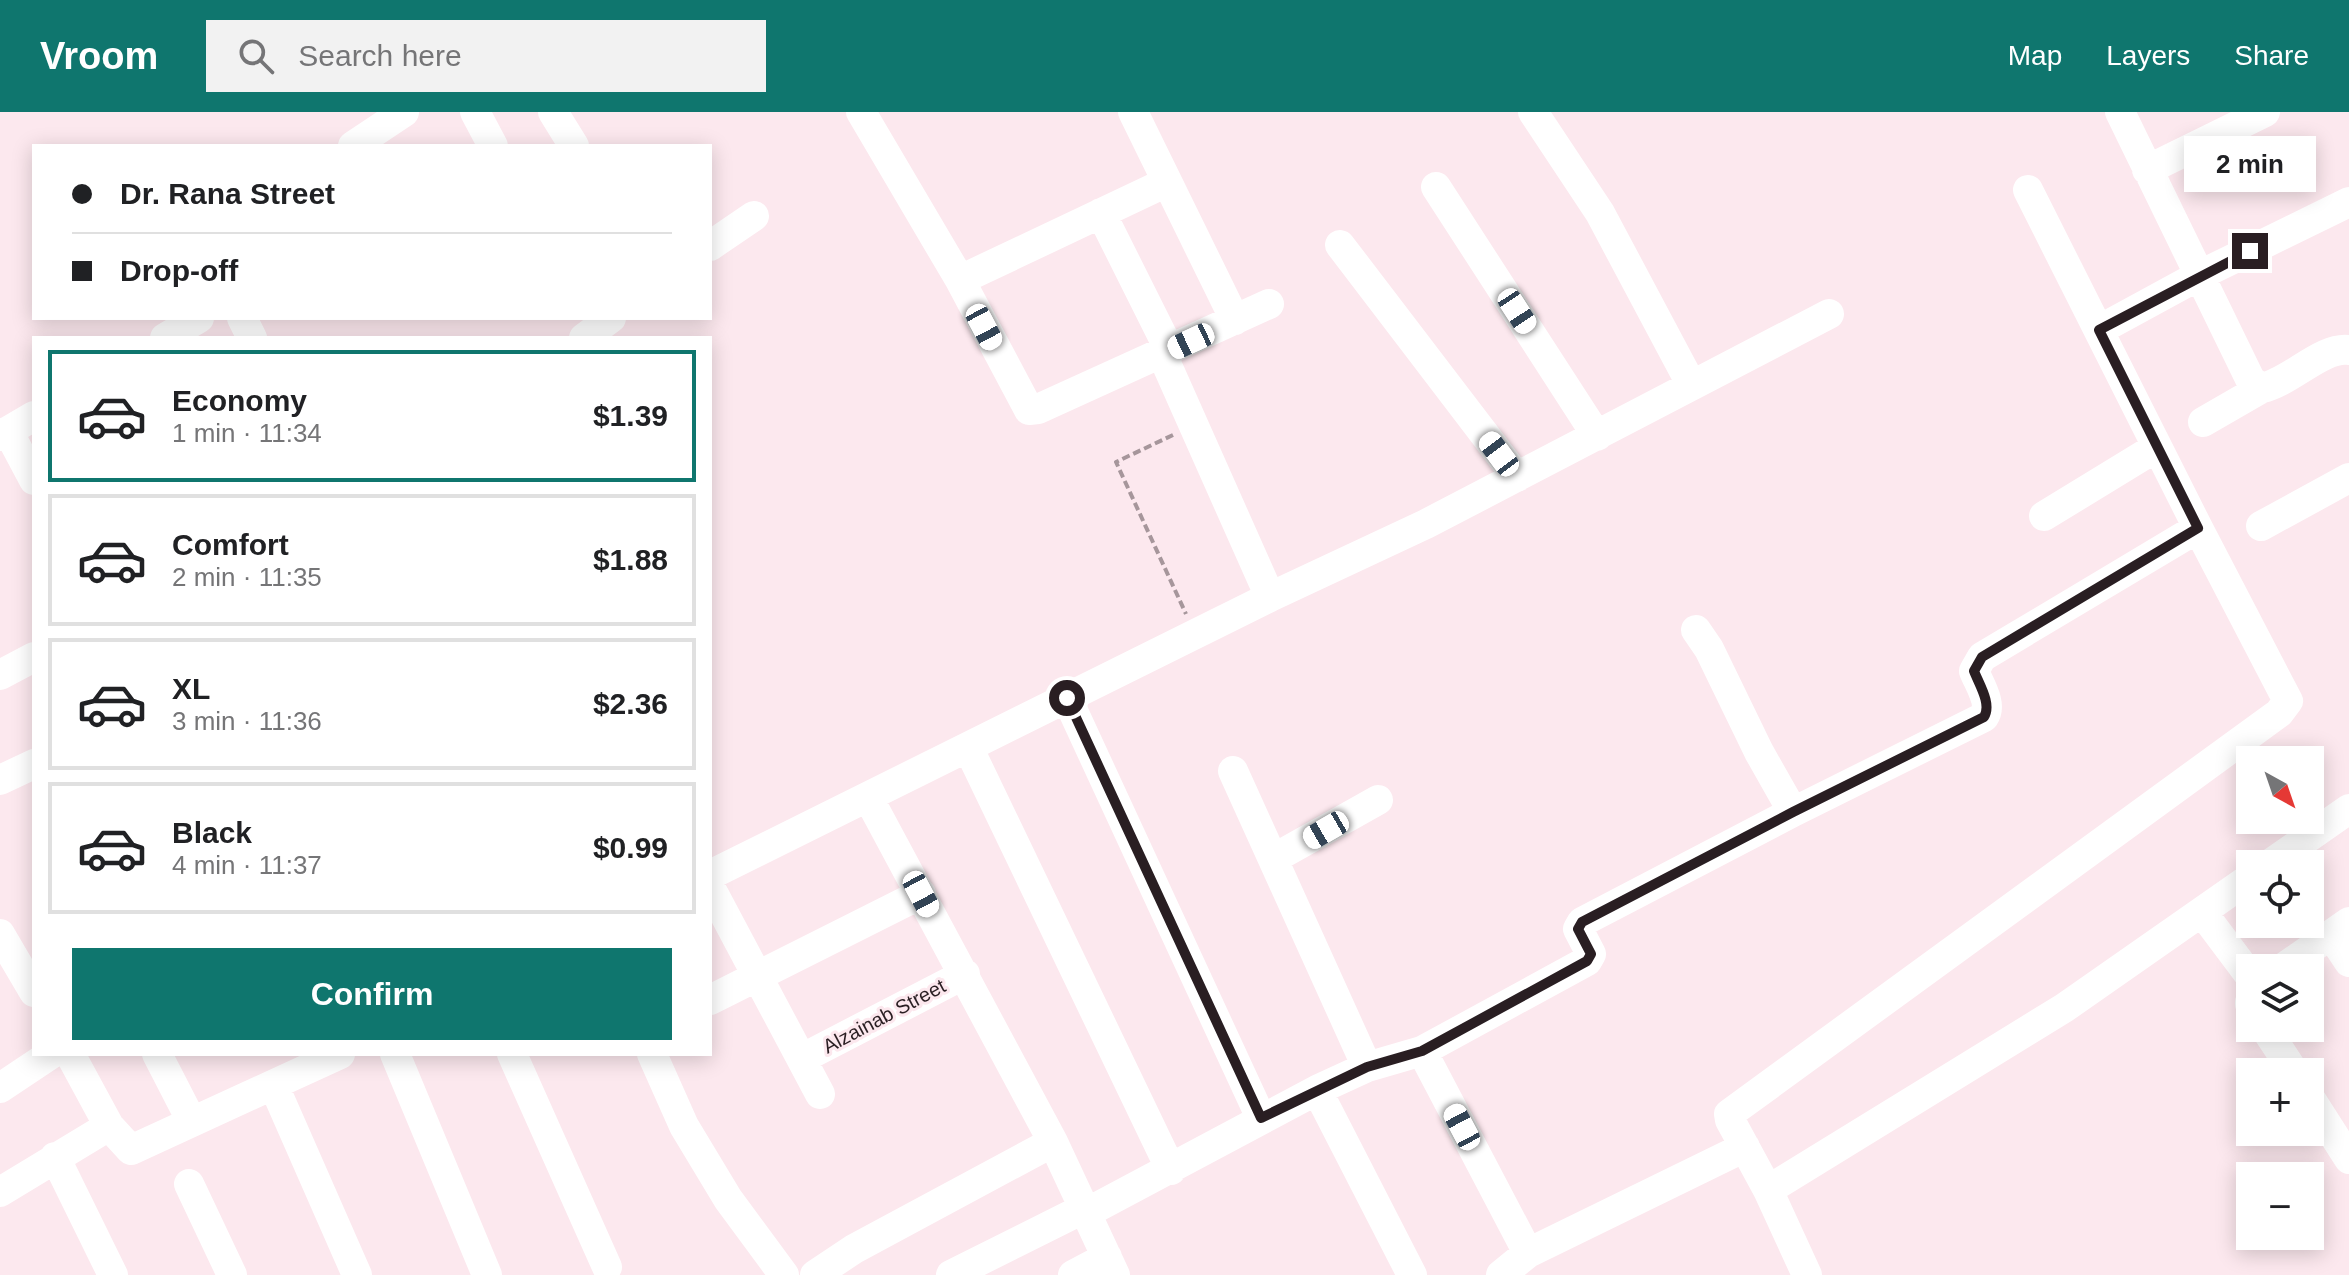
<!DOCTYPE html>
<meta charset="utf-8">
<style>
:root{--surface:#fff;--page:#f2f2f2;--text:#202124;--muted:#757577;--line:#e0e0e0;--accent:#0f766e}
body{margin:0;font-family:Helvetica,sans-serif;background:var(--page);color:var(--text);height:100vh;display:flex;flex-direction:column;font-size:30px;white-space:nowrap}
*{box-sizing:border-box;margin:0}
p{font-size:26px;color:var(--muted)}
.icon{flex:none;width:44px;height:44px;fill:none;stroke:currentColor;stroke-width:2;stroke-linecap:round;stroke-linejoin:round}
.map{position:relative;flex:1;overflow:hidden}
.side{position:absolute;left:32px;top:224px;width:680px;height:720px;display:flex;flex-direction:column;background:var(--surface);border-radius:0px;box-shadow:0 4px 20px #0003}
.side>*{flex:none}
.banner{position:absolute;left:32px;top:32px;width:680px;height:176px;border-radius:0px;box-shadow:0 4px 20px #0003;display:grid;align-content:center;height:176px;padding:0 40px;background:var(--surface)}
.needle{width:52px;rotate:140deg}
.buttons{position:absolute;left:2236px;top:634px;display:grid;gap:16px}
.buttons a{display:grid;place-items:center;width:88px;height:88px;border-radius:0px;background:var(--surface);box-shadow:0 4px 20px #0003;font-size:40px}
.end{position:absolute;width:36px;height:36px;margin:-18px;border:10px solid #291e22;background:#fff;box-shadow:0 0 0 4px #fff}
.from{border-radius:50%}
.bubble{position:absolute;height:56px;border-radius:0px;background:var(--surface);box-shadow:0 4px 20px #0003;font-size:26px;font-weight:700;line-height:56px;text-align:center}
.car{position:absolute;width:24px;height:48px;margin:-24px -12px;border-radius:10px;box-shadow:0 0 6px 2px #0007;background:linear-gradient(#fff 24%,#345 0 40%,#fff 0 76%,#345 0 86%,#fff 0)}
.banner b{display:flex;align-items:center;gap:28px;height:76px;font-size:30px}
.banner b+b{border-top:2px solid var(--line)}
.banner i{width:20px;height:20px;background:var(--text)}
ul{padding:14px 0 0;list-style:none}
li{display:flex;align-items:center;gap:24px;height:132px;margin:0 16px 12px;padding:0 24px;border:4px solid var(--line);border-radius:0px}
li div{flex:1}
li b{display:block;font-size:30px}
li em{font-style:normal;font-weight:700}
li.current{border-color:var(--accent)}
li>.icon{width:72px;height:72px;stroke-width:1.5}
.cta{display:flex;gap:16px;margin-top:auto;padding:16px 40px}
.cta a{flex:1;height:92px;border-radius:0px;background:var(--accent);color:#fff;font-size:32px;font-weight:700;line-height:92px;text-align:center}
header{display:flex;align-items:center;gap:48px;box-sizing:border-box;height:112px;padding:0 40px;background:var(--accent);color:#fff}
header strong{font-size:38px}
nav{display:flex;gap:44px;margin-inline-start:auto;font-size:28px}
.search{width:560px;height:72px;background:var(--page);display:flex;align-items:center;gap:20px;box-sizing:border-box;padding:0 28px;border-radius:0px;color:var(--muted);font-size:30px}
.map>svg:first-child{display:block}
</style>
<header>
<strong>Vroom</strong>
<div class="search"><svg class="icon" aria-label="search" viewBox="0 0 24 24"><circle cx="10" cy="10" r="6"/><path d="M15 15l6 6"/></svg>Search here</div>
<nav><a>Map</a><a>Layers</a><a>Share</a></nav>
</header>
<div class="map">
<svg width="2349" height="1163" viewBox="0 0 2349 1163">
<rect width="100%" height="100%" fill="#fce8ee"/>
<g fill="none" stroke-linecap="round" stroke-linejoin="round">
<path stroke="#a6969b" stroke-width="4" stroke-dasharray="8 4" stroke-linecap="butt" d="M 1173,323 L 1116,350 L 1186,502"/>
<path stroke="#fff" stroke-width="30" d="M 475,0 L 493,34
M 553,0 L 574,34
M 861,0 L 960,168 L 1029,298 L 1038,297 L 1269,192
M 1133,0 L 1235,208
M 1533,0 L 1600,101 L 1691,272
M 2120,0 L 2251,269 L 2262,276 C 2290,270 2323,234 2349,238
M 353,34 L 404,0
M 2147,58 L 2265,0
M 1436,75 L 1597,324
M 1101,101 L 1170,239
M 1340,133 L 1517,365
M 710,134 L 754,104
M 960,168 L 1167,70
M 242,206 L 252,226
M 2099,218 L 2200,163 L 2349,90
M 165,226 L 199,206
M 584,226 L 611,206
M 1162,242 L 1270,485
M 2203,310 L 2262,276
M 8,319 L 34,368
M 0,324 L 34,304
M 2044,404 L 2157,335
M 2261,414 L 2349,366
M 1696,518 L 1709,537 L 1759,640 L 1793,700
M 0,563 L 34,545
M 1067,586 L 1261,1006
M 968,635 L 1171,1058
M 1233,659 L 1367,955
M 0,668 L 34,652
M 868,685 L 1053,1030 L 1115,1163
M 1273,747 L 1378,688
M 2270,752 L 2349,697
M 710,763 L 1270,485 L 1426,412 L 1829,202
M 710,775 L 820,982
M 2202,800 L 2250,864
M 0,822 L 34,880
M 2331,823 L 2349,850
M 2283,856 L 2349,810
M 710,888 L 921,782
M 2250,890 L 2250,892
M 2265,916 L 2294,960
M 1422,939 L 1528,1141
M 70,942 L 109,1014 L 131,1038 L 340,942
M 157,942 L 192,1010
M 395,942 L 487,1163
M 512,942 L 607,1155
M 652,942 L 684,1014 L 728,1087 L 784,1163
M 803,946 L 965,862
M 274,974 L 357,1163
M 0,976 L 51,942
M 1317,978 L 1412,1163
M 2310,986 L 2349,1047
M 55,1045 L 113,1163
M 189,1072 L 232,1163
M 1768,1078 L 2064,896 L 2250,766
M 0,1080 L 109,1014
M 1088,1100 L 1317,978 L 1367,955 L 1422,939 L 1587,849 L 1591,842 L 1578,817 L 1582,810 L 1793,700 L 1984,605 C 1993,592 1979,572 1974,559 L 1982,545 L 2198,416
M 815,1163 L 854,1137 L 1053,1030
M 951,1163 L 1085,1096
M 1073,1163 L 1107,1145
M 1501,1163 L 1528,1141 L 1745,1035
M 1807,1163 L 1768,1078 L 1730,1008 L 1729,1002 L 2279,601 L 2288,589 L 2198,416 L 2028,78"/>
</g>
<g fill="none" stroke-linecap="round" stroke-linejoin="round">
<path stroke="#291e22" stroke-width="10" d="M 1067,586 L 1261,1006 L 1367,955 L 1422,939 L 1587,849 L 1591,842 L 1578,817 L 1582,810 L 1793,700 L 1984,605 C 1992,592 1979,572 1974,559 L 1982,545 L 2198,416 L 2099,218 L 2250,139"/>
</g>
<g text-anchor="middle" stroke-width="6" stroke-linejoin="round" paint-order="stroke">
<g font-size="20" fill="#291e22" stroke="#fce8ee">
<text transform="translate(884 904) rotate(-28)" y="7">Alzainab Street</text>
</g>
</g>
</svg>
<div class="buttons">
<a><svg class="needle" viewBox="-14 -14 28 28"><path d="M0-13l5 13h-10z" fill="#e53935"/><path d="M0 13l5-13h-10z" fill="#757577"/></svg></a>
<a><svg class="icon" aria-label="locate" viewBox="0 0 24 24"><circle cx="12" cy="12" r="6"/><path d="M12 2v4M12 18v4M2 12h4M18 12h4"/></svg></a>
<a><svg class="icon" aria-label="layers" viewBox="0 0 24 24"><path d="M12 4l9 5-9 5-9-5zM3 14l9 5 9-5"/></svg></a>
<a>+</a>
<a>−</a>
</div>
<i class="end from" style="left:1067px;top:586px"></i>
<i class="end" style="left:2250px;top:139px"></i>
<div class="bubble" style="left:2184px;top:24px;width:132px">2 min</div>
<i class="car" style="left:1517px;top:199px;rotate:147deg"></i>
<i class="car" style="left:984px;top:215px;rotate:152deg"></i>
<i class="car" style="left:1191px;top:229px;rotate:245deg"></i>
<i class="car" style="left:1499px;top:342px;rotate:323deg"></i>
<i class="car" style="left:1326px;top:718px;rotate:240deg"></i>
<i class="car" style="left:921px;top:782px;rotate:152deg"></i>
<i class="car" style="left:1462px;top:1015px;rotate:332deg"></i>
<div class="banner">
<b><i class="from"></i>Dr. Rana Street</b>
<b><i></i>Drop-off</b>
</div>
<section class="side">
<ul>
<li class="current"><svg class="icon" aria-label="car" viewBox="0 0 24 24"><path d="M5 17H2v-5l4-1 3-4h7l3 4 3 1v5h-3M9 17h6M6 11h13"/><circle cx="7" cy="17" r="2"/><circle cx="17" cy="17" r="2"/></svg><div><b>Economy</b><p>1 min · 11:34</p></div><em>$1.39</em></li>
<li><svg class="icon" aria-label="car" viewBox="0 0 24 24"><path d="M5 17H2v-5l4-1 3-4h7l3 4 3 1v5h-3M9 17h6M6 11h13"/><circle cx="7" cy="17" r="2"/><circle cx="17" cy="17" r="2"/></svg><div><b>Comfort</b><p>2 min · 11:35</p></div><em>$1.88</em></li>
<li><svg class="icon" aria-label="car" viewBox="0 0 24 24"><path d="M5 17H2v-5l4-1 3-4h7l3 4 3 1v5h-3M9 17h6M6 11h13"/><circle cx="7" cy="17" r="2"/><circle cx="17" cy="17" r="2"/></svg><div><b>XL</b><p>3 min · 11:36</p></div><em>$2.36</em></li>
<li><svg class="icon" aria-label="car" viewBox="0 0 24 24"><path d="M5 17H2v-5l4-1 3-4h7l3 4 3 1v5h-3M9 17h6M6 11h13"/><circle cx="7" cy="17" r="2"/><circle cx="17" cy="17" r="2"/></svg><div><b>Black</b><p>4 min · 11:37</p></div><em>$0.99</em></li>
</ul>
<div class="cta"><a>Confirm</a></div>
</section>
</div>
